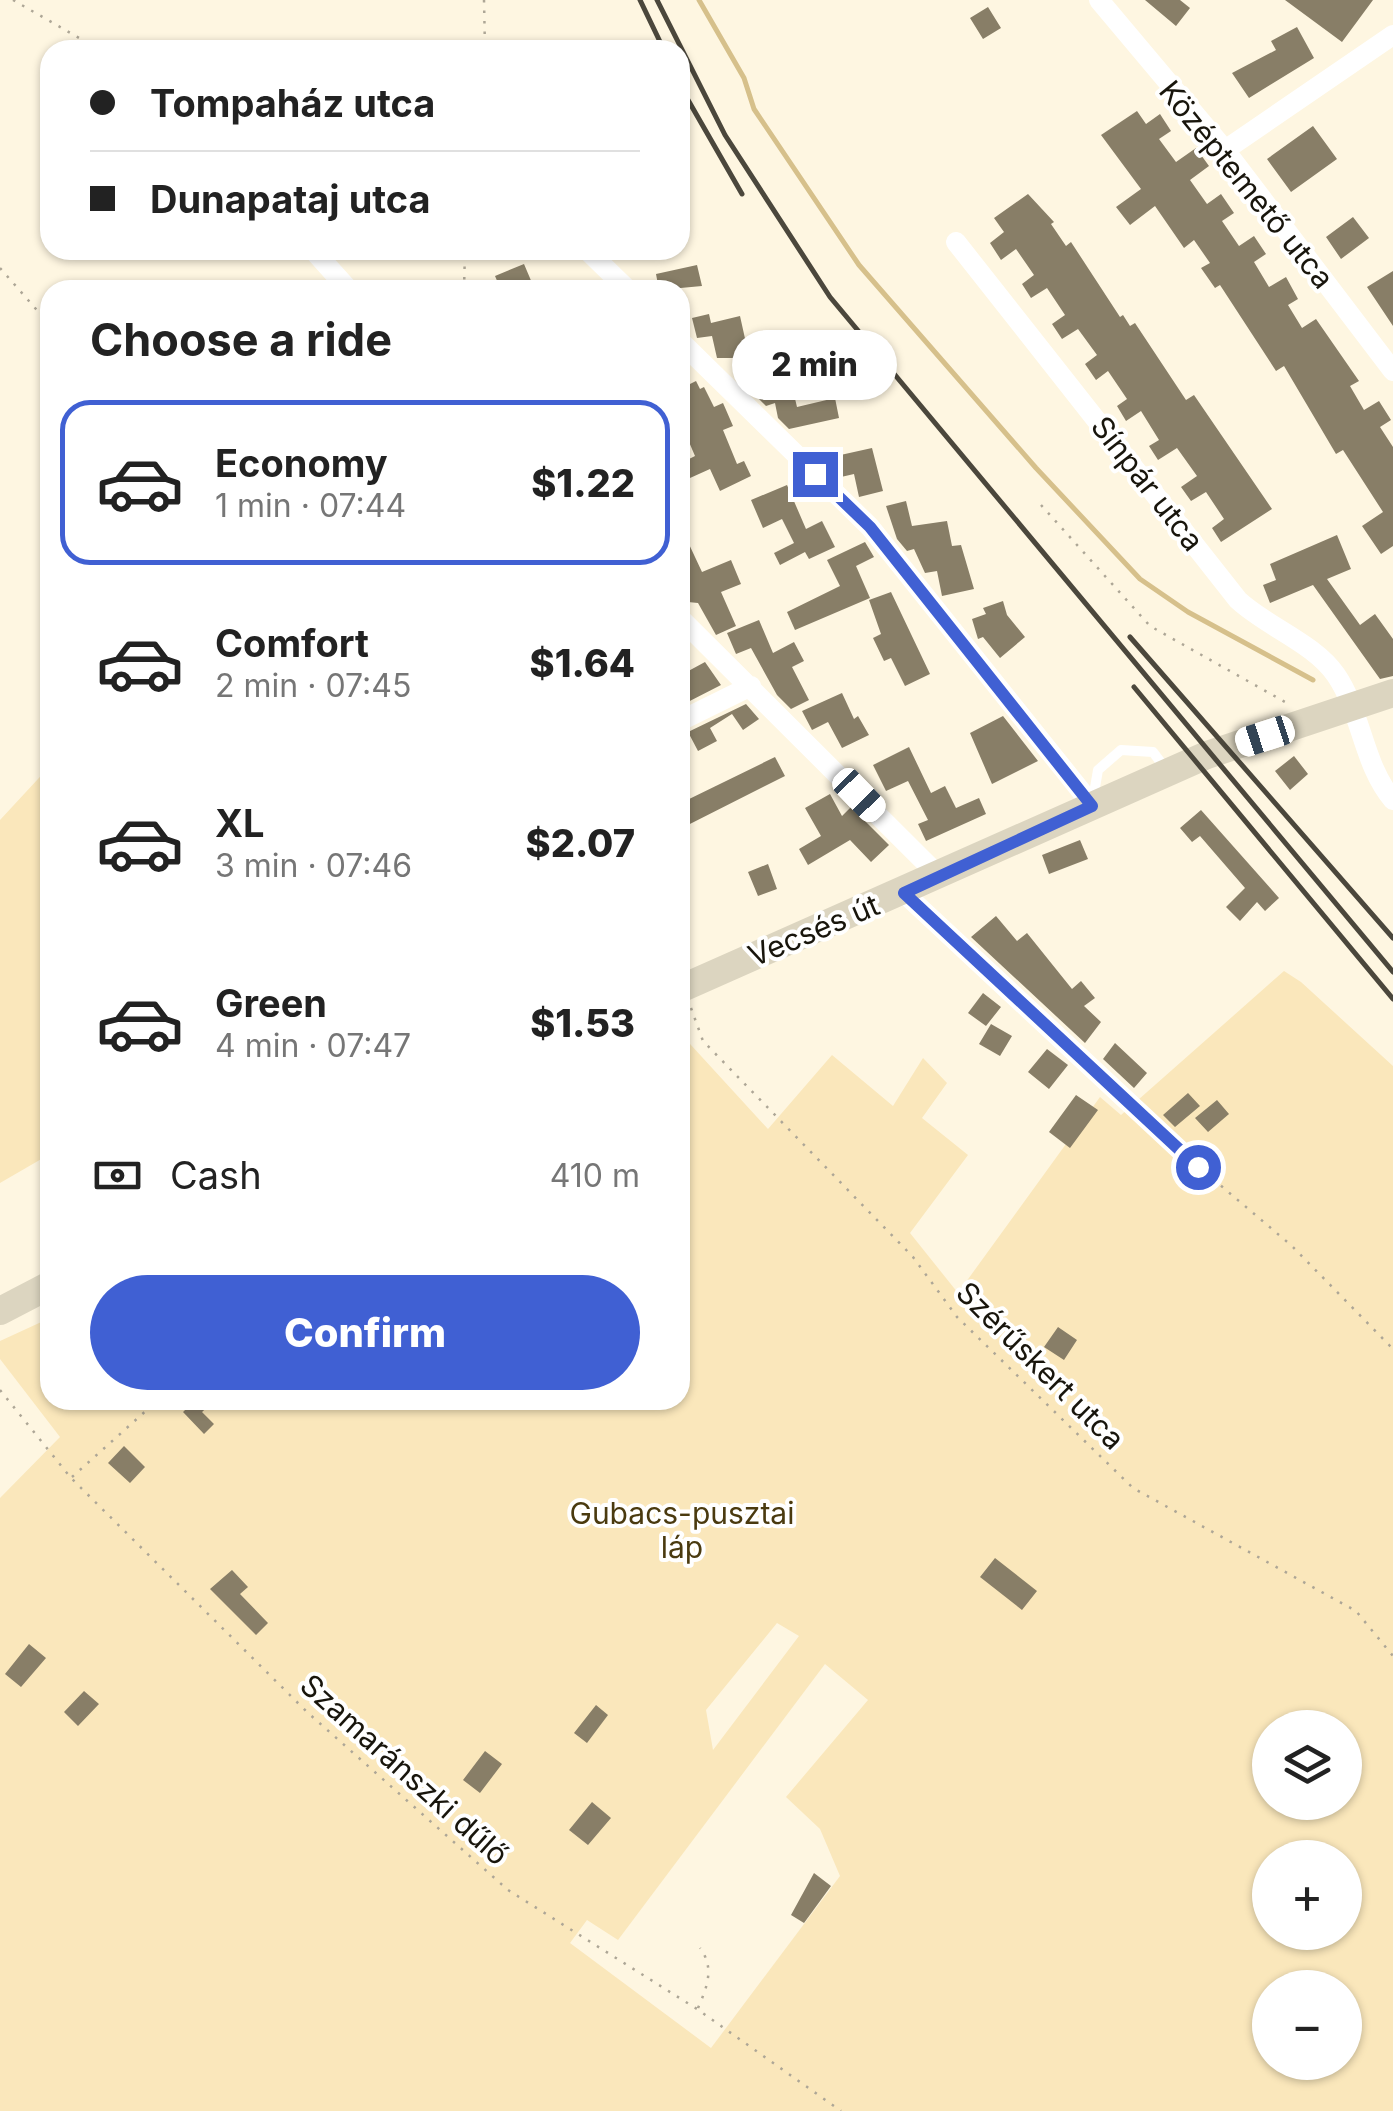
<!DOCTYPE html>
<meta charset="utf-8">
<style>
:root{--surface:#fff;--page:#f6f6f6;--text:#222;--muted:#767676;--line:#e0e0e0;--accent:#4060d3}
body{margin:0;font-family:Inter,sans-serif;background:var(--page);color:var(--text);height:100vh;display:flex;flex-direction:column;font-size:38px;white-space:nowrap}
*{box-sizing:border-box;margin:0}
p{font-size:32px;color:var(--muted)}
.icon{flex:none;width:55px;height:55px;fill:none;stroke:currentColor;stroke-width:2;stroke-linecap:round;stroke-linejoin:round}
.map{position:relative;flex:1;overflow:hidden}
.side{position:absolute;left:40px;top:280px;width:650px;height:1130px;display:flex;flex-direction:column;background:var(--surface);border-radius:30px;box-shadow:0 2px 8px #0004}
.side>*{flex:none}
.guide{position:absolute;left:40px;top:40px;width:650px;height:220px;border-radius:30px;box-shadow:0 2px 8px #0004;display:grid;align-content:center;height:220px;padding:0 50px;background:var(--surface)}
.controls{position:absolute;left:1252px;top:1710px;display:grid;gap:20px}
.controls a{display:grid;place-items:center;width:110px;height:110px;border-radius:50%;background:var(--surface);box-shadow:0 2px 8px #0004;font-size:50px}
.end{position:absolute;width:45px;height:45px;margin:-22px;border:12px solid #4060d3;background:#fff;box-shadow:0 0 0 5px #fff}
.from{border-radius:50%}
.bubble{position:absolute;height:70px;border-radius:35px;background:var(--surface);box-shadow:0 2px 8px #0004;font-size:32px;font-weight:800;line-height:70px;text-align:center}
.car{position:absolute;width:30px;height:60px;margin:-30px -15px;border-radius:12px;box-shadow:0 0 8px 2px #0007;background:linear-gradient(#fff 24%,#345 0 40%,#fff 0 76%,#345 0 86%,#fff 0)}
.guide b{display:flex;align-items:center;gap:35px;height:95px;font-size:38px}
.guide b+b{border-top:2px solid var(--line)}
.guide i{width:25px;height:25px;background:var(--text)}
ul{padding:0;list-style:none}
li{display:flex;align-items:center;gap:30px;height:165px;margin:0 20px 15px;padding:0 30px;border:5px solid transparent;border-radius:30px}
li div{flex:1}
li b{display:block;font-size:38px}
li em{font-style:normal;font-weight:800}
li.current{border-color:var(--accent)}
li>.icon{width:90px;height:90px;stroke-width:1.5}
h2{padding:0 50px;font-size:45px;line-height:120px}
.pay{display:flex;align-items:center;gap:25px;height:110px;padding:0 50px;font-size:38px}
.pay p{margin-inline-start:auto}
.cta{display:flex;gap:20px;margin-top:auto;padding:20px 50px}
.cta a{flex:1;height:115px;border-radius:60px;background:var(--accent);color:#fff;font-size:40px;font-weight:800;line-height:115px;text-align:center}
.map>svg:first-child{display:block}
</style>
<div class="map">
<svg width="1393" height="2111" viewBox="0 0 1393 2111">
<rect width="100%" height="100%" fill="#fef6e1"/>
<path fill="#fae7bb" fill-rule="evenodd" d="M 50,766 L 50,1154 L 0,1183 L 0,820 Z
M 1284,971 L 1301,982 L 1393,1066 L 1393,2111 L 0,2111 L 0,1498 L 60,1437 L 0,1359 L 0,1341 L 50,1318 L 50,1400 L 680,1400 L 680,1033 L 768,1129 L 832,1055 L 893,1106 L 923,1058 L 947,1083 L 922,1118 L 968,1155 L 910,1233 L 958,1293 L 1100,1097 L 1121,1115 ZM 777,1623 L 799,1636 L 713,1750 L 706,1710 ZM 825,1664 L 868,1700 L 786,1797 L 820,1829 L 840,1876 L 711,2048 L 570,1943 L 587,1920 L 618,1940 ZM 1270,1728 L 1345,1728 L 1345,1802 L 1270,1802 ZM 1270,1858 L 1345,1858 L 1345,1932 L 1270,1932 ZM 1270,1988 L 1345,1988 L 1345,2062 L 1270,2062 Z"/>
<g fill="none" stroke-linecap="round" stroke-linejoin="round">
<path stroke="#d6c08b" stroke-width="5" d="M 699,0 L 744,78 L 754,109 L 859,265 L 1036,468 L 1140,579 L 1188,612 L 1313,680"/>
</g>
<path fill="#887e67" d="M 1145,0 L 1180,0 L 1190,8 L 1176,26 Z
M 1285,0 L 1373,0 L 1342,42 Z
M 988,7 L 1001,28 L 983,39 L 970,18 Z
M 1297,27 L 1314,58 L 1249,98 L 1232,73 L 1276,50 L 1271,41 Z
M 1137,111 L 1146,124 L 1160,114 L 1171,131 L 1159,139 L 1176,162 L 1196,148 L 1209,166 L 1190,180 L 1207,204 L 1221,194 L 1234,213 L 1222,221 L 1239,246 L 1254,236 L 1266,254 L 1254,262 L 1269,287 L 1286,277 L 1298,299 L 1288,305 L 1302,328 L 1316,319 L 1359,381 L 1350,386 L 1364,410 L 1379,401 L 1391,420 L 1380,427 L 1393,447 L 1393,546 L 1381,554 L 1362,526 L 1383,512 L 1343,450 L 1336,454 L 1284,366 L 1276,371 L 1220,285 L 1215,288 L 1201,268 L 1210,263 L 1194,240 L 1184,248 L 1155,206 L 1130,225 L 1116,207 L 1141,189 L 1101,135 Z
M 1313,126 L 1337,159 L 1291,192 L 1267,159 Z
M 1028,194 L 1054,222 L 1051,224 L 1066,246 L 1071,242 L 1120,317 L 1123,315 L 1130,326 L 1135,323 L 1186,400 L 1194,395 L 1272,509 L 1221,542 L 1212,528 L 1224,519 L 1206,492 L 1191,501 L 1181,487 L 1197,476 L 1177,448 L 1158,460 L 1149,446 L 1159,440 L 1141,411 L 1126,421 L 1117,406 L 1127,399 L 1108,371 L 1096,380 L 1085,364 L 1097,355 L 1078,329 L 1062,339 L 1052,324 L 1065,315 L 1047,288 L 1031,298 L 1022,284 L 1034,275 L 1016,249 L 1001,260 L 990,243 L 1004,232 L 994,218 Z
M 1353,217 L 1369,238 L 1341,259 L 1326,237 Z
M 524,264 L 535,290 L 501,290 L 495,276 Z
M 697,265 L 702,286 L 659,290 L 656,274 Z
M 1393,271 L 1393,326 L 1367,287 Z
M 709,314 L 711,323 L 740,316 L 750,361 L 764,358 L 770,387 L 791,382 L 797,407 L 835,398 L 839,418 L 789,429 L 778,418 L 775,403 L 766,406 L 757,397 L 753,382 L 743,384 L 737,378 L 733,358 L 717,358 L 712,336 L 697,338 L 692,318 Z
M 696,381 L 700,389 L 704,387 L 714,407 L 723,403 L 733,426 L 723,430 L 737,464 L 744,461 L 751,476 L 720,491 L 710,469 L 690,478 L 683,462 L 695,456 L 680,421 L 680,389 Z
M 872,448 L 883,491 L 859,497 L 854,474 L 841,477 L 836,456 Z
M 787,485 L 806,529 L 822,521 L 835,547 L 809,559 L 805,552 L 780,565 L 774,553 L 794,543 L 782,519 L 763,528 L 751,500 Z
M 906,501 L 912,526 L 947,521 L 952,546 L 961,545 L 974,589 L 942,596 L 937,571 L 925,573 L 914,549 L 907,551 L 897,539 L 886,506 Z
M 680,525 L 702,572 L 731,560 L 741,584 L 721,592 L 736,626 L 716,635 L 698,603 L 688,602 L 680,584 Z
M 1337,535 L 1351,569 L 1327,579 L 1360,625 L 1375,614 L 1393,639 L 1393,676 L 1380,679 L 1313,585 L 1270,603 L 1263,585 L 1276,580 L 1270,564 Z
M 865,542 L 874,557 L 856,566 L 870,598 L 795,630 L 787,612 L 840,586 L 827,560 Z
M 891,592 L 930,674 L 905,686 L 891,658 L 884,661 L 873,638 L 881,634 L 869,600 Z
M 1003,601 L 1007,615 L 1025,637 L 1000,658 L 983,637 L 978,639 L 972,619 L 986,614 L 983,608 Z
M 759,620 L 773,653 L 794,642 L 804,661 L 792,667 L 809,700 L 791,709 L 777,695 L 751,648 L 736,654 L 727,633 Z
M 705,662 L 721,685 L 680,706 L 680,694 L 689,690 L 681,675 Z
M 842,693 L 854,719 L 858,716 L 869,735 L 842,748 L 828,722 L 812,730 L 802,711 Z
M 746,704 L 759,719 L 743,730 L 732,714 L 710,728 L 717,741 L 698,751 L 688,732 Z
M 1003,716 L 1038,761 L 992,784 L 970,733 Z
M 909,747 L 931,793 L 945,786 L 956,808 L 979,798 L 986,814 L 926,841 L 918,824 L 928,820 L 908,781 L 886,791 L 873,765 Z
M 1294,756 L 1308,774 L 1290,790 L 1275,771 Z
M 775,757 L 785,776 L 680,829 L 683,802 Z
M 830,794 L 842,816 L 851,807 L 889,845 L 871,862 L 850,840 L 808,865 L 799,849 L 821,836 L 805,808 Z
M 1201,810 L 1279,898 L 1265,911 L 1257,902 L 1240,921 L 1226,907 L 1245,888 L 1200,836 L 1192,842 L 1180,828 Z
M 1080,840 L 1088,859 L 1049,874 L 1042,855 Z
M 768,864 L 777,889 L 758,896 L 748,872 Z
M 996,916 L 1017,941 L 1027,933 L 1072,989 L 1081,981 L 1095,998 L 1084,1006 L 1101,1022 L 1085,1043 L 971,937 Z
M 983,993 L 1001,1007 L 986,1026 L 968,1013 Z
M 991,1024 L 1012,1036 L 1000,1056 L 979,1044 Z
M 1115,1043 L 1147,1073 L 1134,1088 L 1103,1059 Z
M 1047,1049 L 1068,1065 L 1049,1089 L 1028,1072 Z
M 1188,1093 L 1200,1106 L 1175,1127 L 1163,1115 Z
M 1076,1095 L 1098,1110 L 1070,1148 L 1049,1132 Z
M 1217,1100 L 1229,1114 L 1208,1132 L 1195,1118 Z
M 1058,1327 L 1077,1340 L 1064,1360 L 1044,1347 Z
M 195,1400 L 215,1400 L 202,1412 L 214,1424 L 204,1434 L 183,1412 Z
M 124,1446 L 145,1467 L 130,1483 L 108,1463 Z
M 995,1558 L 1037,1591 L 1022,1610 L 980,1577 Z
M 232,1570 L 248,1587 L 240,1594 L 268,1623 L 256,1635 L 210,1589 Z
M 29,1644 L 46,1658 L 21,1687 L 5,1674 Z
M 84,1691 L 99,1704 L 78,1726 L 64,1712 Z
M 596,1705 L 608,1715 L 587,1743 L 574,1733 Z
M 485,1751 L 502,1764 L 480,1793 L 463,1780 Z
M 592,1802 L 611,1818 L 588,1845 L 569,1830 Z
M 814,1873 L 831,1886 L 804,1923 L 791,1915 Z"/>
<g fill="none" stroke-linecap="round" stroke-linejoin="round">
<path stroke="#ada696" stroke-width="2.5" stroke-dasharray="2.5 8" stroke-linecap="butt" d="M 13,0 L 100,50
M 484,0 L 485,50
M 0,268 L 50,325
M 464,290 L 465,250
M 1041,505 L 1150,626 L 1285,702
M 691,1008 L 703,1041 L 913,1257 L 957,1317 L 1133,1488 L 1356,1611 L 1393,1656
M 1213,1179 L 1292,1246 L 1393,1349
M 0,1390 L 71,1478 L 307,1712 L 508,1890 L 697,2009 L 841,2111
M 72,1477 L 158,1400
M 698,2008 C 707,1987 715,1968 700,1948"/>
<path stroke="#fff" stroke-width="10" d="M 1093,799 L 1098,770 L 1121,750 L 1153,752 L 1168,772"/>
<path stroke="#fff" stroke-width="20" d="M 1099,0 L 1225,150 L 1393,371
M 1225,150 L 1393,35
M 956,242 L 1238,600 C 1267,627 1314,643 1336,675 C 1362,713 1363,765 1393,800
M 587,250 L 628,290
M 314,251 L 349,290
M 680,341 L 870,527 L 1093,806
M 680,618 L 940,877
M 680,721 L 751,686
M 904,893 L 1198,1167"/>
<path stroke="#dcd5c0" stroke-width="28" d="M 680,989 L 1207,755 L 1393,693
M 0,1311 L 50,1285"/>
<path stroke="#4b473c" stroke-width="5" d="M 640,0 L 664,50
M 657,0 L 725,135 L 830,297 L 1393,972
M 680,86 L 742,194
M 1130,637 L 1393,938
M 1134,687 L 1393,999"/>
</g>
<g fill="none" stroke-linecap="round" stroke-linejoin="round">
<path stroke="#4060d3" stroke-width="12" d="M 815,474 L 870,527 L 1092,806 L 904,893 L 1198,1167"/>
</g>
<g text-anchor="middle" stroke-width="8" stroke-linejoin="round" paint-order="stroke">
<g font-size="30" fill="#18150c" stroke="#fff">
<text transform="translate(1246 185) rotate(51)" y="10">Középtemető utca</text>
<text transform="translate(1147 484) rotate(52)" y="10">Sínpár utca</text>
<text transform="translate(814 931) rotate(-23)" y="10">Vecsés út</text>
<text transform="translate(1040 1366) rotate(45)" y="10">Szérűskert utca</text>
<text transform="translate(404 1770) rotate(42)" y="10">Szamaránszki dűlő</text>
</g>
<g font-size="30" fill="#4a3a0f" stroke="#fff">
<text x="682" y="1524">Gubacs-pusztai<tspan x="682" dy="34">láp</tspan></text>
</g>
</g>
</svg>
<div class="controls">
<a><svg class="icon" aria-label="layers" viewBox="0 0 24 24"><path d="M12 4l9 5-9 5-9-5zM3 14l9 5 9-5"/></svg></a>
<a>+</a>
<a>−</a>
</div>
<i class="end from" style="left:1198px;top:1167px"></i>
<i class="end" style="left:815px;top:474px"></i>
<div class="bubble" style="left:732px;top:330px;width:165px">2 min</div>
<i class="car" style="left:1265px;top:736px;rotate:252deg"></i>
<i class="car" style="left:859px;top:795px;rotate:136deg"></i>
<div class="guide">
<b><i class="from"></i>Tompaház utca</b>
<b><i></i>Dunapataj utca</b>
</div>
<section class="side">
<h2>Choose a ride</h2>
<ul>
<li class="current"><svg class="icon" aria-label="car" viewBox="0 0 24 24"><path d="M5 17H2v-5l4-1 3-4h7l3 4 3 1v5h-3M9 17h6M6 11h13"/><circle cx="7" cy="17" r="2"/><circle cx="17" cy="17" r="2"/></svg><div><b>Economy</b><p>1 min · 07:44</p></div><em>$1.22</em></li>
<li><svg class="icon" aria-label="car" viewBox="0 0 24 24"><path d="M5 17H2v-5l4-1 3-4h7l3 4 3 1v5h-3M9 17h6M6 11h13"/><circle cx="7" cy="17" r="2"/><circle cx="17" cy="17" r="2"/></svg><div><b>Comfort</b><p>2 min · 07:45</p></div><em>$1.64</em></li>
<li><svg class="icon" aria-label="car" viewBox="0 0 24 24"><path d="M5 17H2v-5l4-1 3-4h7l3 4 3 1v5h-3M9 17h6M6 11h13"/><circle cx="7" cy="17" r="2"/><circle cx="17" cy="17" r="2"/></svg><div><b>XL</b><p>3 min · 07:46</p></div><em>$2.07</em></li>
<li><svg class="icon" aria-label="car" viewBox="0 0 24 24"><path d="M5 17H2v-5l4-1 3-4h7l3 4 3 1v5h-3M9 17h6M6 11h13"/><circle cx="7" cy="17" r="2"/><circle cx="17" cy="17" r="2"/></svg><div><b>Green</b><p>4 min · 07:47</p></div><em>$1.53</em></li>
</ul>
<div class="pay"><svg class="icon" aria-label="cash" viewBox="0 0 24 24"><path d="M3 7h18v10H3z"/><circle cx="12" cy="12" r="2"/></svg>Cash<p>410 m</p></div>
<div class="cta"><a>Confirm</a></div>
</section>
</div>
